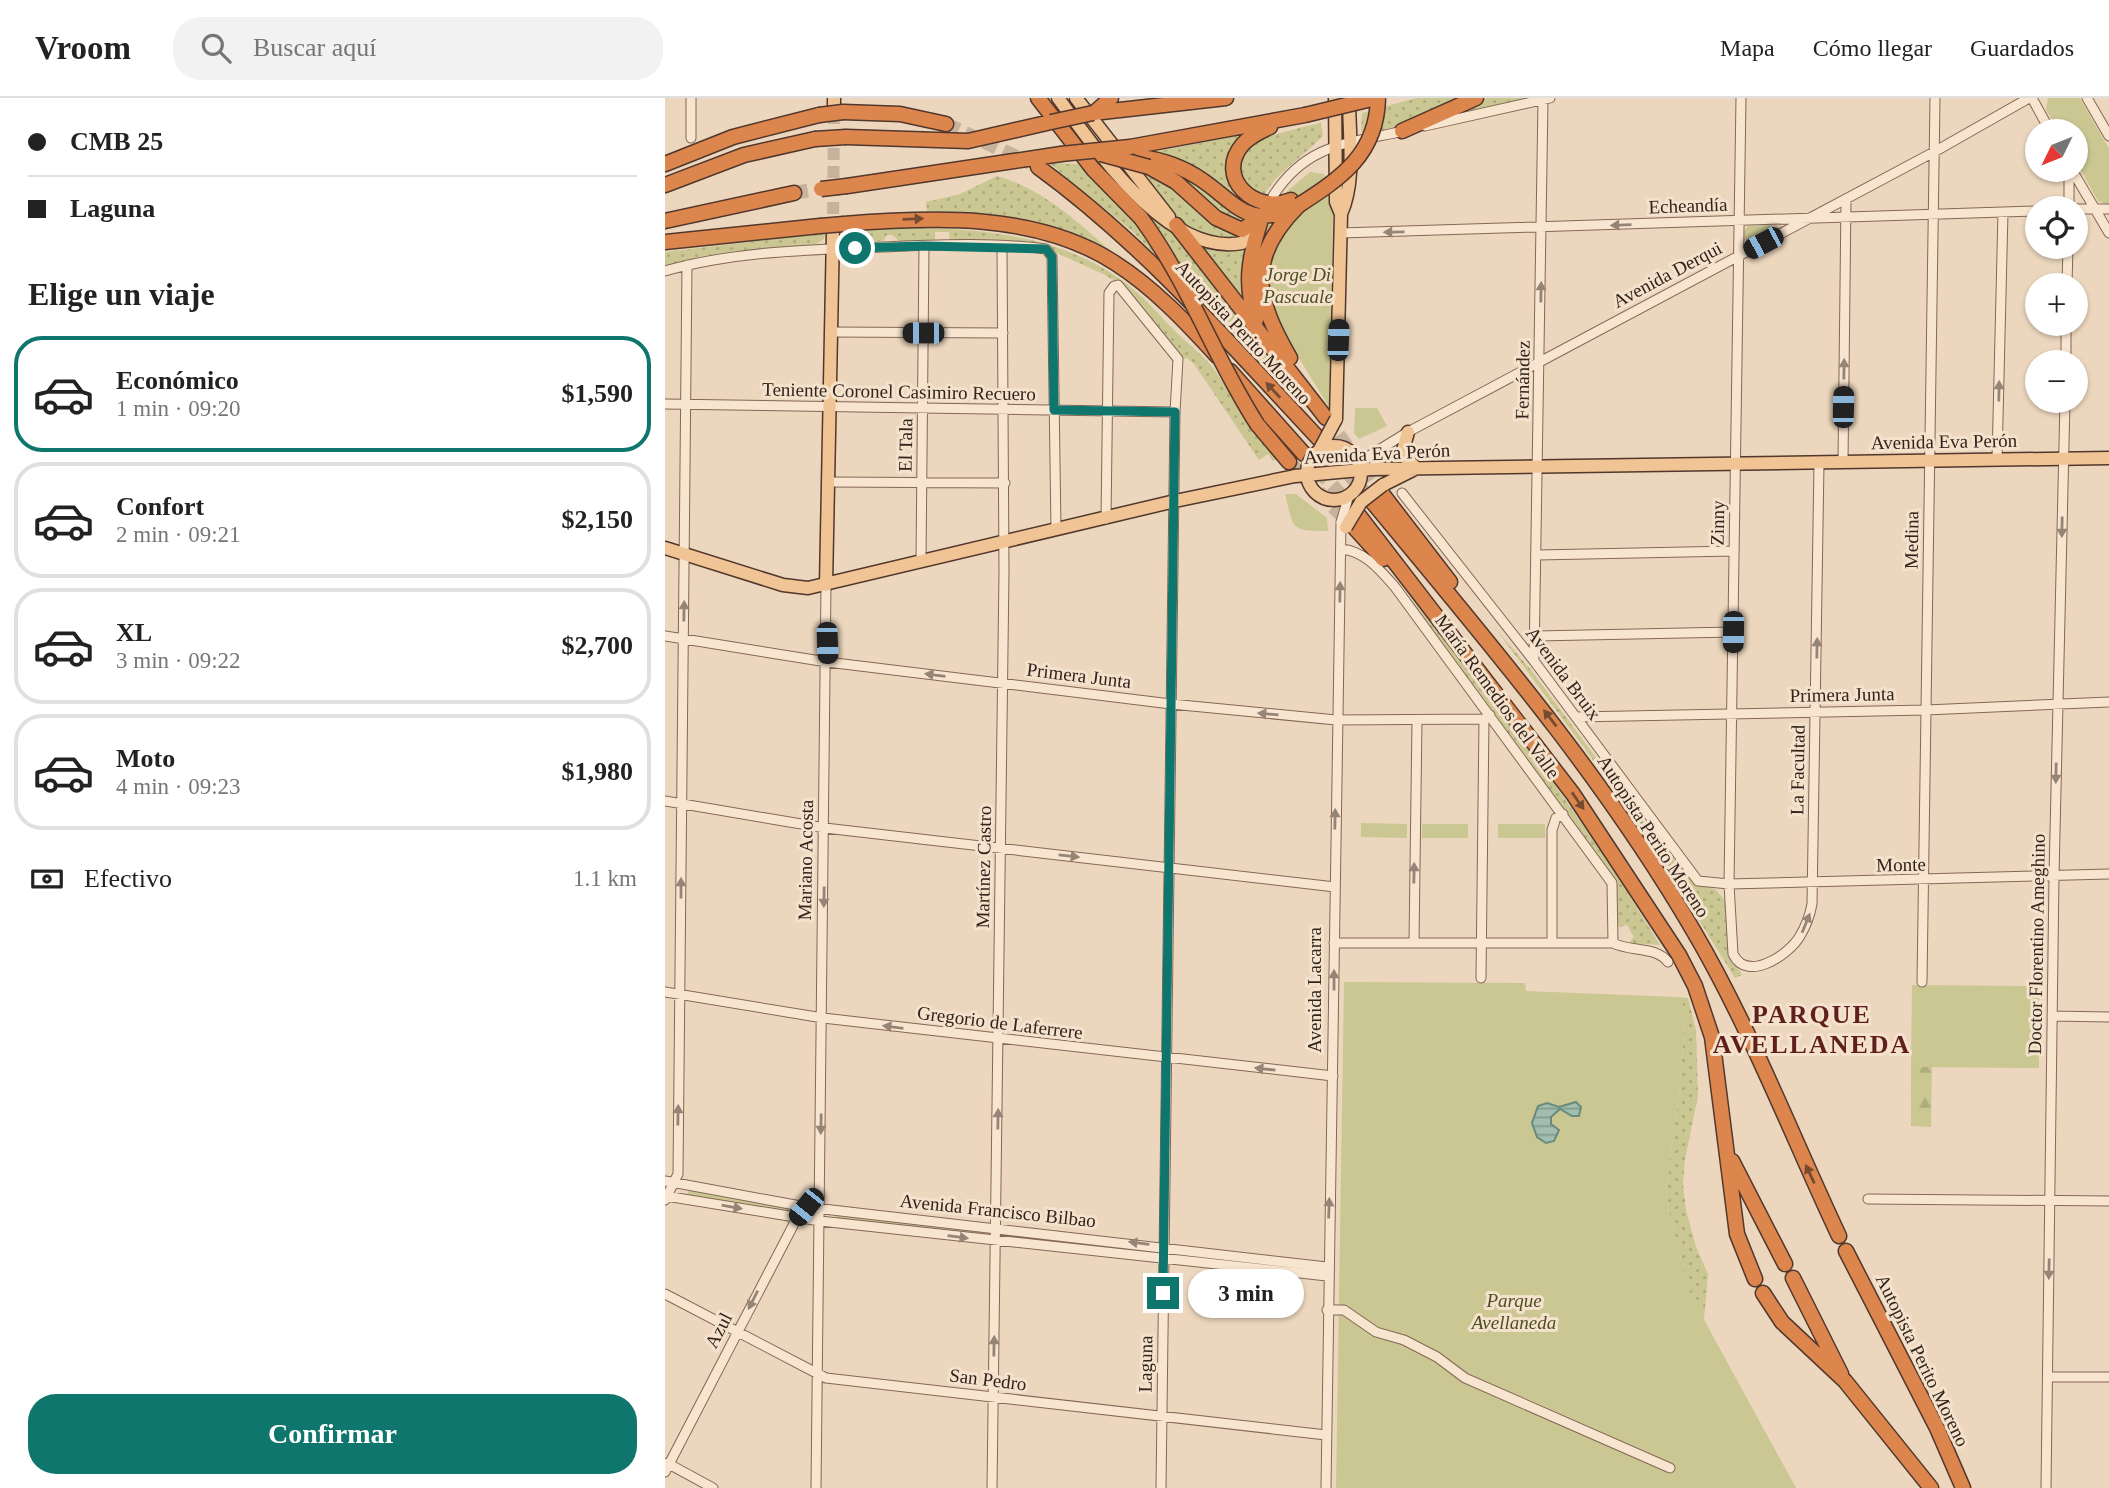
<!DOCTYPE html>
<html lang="es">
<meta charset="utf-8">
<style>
:root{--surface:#fff;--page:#f2f2f2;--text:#222;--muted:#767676;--line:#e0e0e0;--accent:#0f766e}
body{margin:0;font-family:Georgia,serif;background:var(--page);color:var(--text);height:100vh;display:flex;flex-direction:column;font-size:26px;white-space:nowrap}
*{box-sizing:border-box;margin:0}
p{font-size:23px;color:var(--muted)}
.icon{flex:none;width:38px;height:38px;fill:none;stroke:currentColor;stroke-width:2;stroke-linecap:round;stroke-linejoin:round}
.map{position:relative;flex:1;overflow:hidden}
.panel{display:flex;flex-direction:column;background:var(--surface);width:665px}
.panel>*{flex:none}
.top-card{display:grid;align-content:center;height:154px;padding:0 28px;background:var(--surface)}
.needle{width:46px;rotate:227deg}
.controls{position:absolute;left:1360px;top:21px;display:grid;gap:14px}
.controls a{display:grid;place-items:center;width:63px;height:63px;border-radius:50%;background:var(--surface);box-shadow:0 2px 5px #0004;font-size:35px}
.end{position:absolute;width:32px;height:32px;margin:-16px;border:9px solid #0f766e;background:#fff;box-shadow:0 0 0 4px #fff}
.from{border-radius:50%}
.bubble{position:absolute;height:49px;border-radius:24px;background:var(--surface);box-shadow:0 2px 5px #0004;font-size:23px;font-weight:800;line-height:49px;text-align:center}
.car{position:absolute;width:21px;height:42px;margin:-21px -10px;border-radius:9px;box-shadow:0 0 5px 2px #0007;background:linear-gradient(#222 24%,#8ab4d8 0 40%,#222 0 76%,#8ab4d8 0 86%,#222 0)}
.top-card b{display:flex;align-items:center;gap:24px;height:66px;font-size:26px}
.top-card b+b{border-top:2px solid var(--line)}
.top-card i{width:18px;height:18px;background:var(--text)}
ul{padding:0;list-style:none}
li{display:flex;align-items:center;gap:21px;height:116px;margin:0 14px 10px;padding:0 14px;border:4px solid var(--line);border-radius:28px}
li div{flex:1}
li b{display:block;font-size:26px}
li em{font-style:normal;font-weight:800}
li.selected{border-color:var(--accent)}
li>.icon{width:63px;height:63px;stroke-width:1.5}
h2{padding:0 28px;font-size:32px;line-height:84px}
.pay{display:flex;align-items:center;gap:18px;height:77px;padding:0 28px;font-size:26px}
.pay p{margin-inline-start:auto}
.action{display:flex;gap:14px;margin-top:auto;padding:14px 28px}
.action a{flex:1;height:80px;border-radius:28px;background:var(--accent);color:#fff;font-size:28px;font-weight:800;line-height:80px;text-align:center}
header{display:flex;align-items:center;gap:42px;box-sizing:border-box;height:98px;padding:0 35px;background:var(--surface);border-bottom:2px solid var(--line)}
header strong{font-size:33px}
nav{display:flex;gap:38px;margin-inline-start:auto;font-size:24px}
.search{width:490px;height:63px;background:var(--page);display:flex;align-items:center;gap:18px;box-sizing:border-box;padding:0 24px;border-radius:28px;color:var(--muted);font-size:26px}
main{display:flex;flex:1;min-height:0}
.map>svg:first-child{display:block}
</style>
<header>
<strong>Vroom</strong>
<div class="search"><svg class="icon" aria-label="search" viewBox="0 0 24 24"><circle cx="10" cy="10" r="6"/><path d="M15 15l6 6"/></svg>Buscar aquí</div>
<nav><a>Mapa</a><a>Cómo llegar</a><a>Guardados</a></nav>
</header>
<main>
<section class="panel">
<div class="top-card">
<b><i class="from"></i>CMB 25</b>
<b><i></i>Laguna</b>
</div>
<h2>Elige un viaje</h2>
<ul>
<li class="selected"><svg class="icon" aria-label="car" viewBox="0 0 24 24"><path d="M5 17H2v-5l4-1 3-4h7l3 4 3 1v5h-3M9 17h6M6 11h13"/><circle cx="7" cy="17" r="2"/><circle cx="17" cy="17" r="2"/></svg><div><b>Económico</b><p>1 min · 09:20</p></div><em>$1,590</em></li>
<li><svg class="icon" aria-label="car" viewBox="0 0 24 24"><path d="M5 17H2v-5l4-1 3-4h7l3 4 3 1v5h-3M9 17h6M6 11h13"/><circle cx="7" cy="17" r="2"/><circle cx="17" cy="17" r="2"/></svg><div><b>Confort</b><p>2 min · 09:21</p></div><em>$2,150</em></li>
<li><svg class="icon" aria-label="car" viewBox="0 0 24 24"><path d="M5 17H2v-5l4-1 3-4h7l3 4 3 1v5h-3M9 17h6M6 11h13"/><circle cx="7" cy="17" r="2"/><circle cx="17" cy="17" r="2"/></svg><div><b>XL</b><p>3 min · 09:22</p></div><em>$2,700</em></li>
<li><svg class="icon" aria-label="car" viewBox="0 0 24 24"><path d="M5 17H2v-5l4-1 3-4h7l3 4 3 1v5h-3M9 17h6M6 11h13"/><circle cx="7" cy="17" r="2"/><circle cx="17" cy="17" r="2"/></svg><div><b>Moto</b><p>4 min · 09:23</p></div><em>$1,980</em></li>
</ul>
<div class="pay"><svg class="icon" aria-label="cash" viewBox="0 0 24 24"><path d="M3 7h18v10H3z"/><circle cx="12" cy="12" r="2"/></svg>Efectivo<p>1.1 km</p></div>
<div class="action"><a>Confirmar</a></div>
</section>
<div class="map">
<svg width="1444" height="1390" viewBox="0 0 1444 1390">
<defs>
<pattern id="grass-dots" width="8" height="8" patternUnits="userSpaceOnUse" patternTransform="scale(1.75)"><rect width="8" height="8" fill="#cac792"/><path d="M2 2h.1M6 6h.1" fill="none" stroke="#aeab7d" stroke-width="1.8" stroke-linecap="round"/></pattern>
<pattern id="forest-firs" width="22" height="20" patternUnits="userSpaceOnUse" patternTransform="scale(1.75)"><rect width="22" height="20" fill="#cac792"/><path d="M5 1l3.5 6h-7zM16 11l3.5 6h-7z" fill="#aeab7d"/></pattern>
<pattern id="water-rules" width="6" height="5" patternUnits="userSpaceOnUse" patternTransform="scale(1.75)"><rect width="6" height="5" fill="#a1beb1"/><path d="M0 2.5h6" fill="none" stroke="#849a8f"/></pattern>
</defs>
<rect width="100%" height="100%" fill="#ecd7be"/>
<path fill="url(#grass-dots)" d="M 751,0 L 803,0 L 724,34 L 699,36 L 696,33 L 697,15 Z
M 823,0 L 866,0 L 787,19 Z
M 656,25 L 658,37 C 640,59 612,72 598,99 C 531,49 618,34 656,25 Z
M 582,36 L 567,84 L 610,112 L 582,110 L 487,54 Z
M 430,64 L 481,115 L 509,131 L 657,325 L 467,133 L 384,65 L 413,66 L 470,124 L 479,117 Z
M 491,67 L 516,75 L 564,111 L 612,120 L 607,241 C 585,209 599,190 589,158 C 578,121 521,89 491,67 Z
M 479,72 L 496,79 L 581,137 C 537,154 505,114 481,83 L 484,80 Z
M 332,78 C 380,92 414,125 450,157 C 389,128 329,116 262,113 L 261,104 L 295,96 Z
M 225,130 C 304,129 389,134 455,181 C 476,195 492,215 510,233 C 523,246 541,259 551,274 C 572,303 588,334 612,361 L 608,363 L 603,356 L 594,362 L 529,266 L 522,260 L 516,261 L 456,186 L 438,176 L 383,151 L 285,144 L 284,134 L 270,134 L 270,144 L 235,144 L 227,137 L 222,137 L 218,143 L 184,144 L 179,135 Z
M 160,135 L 159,141 L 151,146 L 37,158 L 0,169 L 0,154 Z
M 529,141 L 561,150 L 584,148 L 580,202 Z
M 688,435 C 803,561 906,701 995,847 L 964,845 L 969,839 L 962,827 L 955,829 L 951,826 L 951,783 L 747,507 L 689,441 Z
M 830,530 L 866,572 L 990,739 L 1028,782 L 1051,792 L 1059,801 L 1064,810 L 1064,853 L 1077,877 L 1070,880 L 966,713 Z
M 1013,899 L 1023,900 L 1031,932 L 1033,998 L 1020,1061 L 1018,1086 L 1021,1112 L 1031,1149 L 1043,1176 L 1039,1222 L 1026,1198 L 1003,1111 L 1001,1091 L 1014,997 L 1021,912 Z"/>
<path fill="url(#forest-firs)" d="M 1246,969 L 1267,969 L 1266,1029 L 1246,1028 Z"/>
<path fill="#cac792" d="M 1383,0 L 1415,0 L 1444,51 L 1444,107 L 1433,103 L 1411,63 L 1410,33 L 1394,33 L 1381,12 Z
M 645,74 L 659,76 L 663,83 L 668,113 L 664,309 L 607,216 L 601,172 L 610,143 L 613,101 Z
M 1107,127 L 1108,131 L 1083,144 L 1079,142 L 1079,133 L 1083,128 Z
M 690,310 L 712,310 L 722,328 L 694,341 L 689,335 Z
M 620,396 L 631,396 L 662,420 L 663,433 C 625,433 629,432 620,396 Z
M 696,725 L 742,726 L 742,740 L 696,739 Z
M 757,726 L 803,726 L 803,740 L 757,740 Z
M 833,726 L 880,726 L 880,740 L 833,740 Z
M 679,884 L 860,885 L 861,893 L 1013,899 L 1021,912 L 1014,997 L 1001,1091 L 1003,1111 L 1026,1198 L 1131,1390 L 671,1390 Z
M 1247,887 L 1374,888 L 1374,970 L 1246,969 Z
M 25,1091 L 126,1108 L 127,1111 L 125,1114 L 21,1097 Z
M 170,1117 L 317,1132 L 317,1135 L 315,1138 L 172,1122 Z"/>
<path fill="url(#water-rules)" stroke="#698b7d" stroke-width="2" d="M 911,1004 L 916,1009 L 914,1018 L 907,1018 L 895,1011 L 886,1019 L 886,1026 L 894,1032 L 889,1043 L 881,1045 L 872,1039 L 867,1025 L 873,1008 L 882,1005 L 894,1009 Z"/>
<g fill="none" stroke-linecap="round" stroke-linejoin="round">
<path stroke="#c7b39d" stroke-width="12" stroke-dasharray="12 6" stroke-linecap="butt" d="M 168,134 L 169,10"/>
<path stroke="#c7b39d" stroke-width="14" stroke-dasharray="14 7" stroke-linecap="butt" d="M 281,26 L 365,65
M 129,95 L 146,92
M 661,320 L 715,393
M 655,342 L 705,401
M 639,356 L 692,415
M 624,364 L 686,427"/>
<defs>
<path id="minor" d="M 1076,0 L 1064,786 L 1068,856 C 1082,885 1124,857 1135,838 C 1141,828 1145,817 1147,806 L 1154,365
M 1367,0 L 1385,33
M 1422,0 L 1444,38
M 760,28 L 885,0
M 26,40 L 26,0
M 1407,72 L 1444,135
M 608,98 C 642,45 685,45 739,33
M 1404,110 L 1404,72
M 1410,111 L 1444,111
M 675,135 L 1372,113
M 0,173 C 70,153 144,152 216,149 C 270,147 327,144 381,151 L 387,159 L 391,432
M 1402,187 L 1403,149
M 167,234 L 338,235
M 1401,264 L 1401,226
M 0,306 L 510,314
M 699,361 L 743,334 L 1269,54 L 1364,0
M 1332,362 L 1338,114
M 1178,364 L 1181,101
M 165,384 L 340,385
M 737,395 L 869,563 L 1033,783 L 1064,786 L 1444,776
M 441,421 L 444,195 L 449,188 L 453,187 L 513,261 L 510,314 L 496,1390
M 676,451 C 700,453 715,472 730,489 L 947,785 L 948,845
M 872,457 L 1069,453
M 256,463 L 259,148
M 0,538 L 162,564 L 506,606 L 671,622 L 819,621 L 825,617
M 871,538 L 1068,534
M 869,563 L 878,2
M 911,619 L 1261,612 L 1444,604
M 0,703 L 160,730 L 670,789
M 749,844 L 752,622
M 887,844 L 887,732 L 891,720 L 898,716
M 669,845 L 948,845 C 965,854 991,848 1003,864
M 816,880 L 819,621
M 1257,884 L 1270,0
M 0,894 L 158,920 L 668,978
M 1387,918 L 1444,919
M 0,1083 L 141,1109 L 662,1169
M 0,1098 L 155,1123 L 662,1178
M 1203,1101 L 1444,1103
M 0,1102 L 13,1076 L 22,167
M 0,1196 L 161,1280 L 661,1337
M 662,1212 L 679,1212 L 711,1234 L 739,1242 L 772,1259 L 800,1280 L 1005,1370
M 1383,1279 L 1444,1279
M 2,1365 L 48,1390
M 0,1374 L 133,1118
M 151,1390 L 161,487
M 327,1390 L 339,474 L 337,148
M 661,1390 L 676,424
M 1381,1390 L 1389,778 L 1400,303"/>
<path id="major" d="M 393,0 C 431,51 503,159 577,145 L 593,128
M 411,0 L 504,119
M 670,0 L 671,104 L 676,116 L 671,321
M 169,10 L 169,0
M 676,116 C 691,83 684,36 684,0
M 743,334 L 737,356 L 751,370
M 706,371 L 1444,360
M 718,387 L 748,372
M 0,450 L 118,487 L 143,490 L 510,403 L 630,378
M 161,487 L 168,134"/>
<path id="highway" d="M 373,0 L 428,71 L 476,120
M 178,14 L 235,16 L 281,26
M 428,15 L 561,0
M 429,15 L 446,0
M 605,29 C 596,33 585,38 578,46 C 549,79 590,117 626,102
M 737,33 L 811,0
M 181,39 L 303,43 L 386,24
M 465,49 L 640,17
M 476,59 C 498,62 518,69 537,82 C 571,105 582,131 628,110
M 0,66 L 68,39 L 154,17
M 373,69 C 479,146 565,246 655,342
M 484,69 L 511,84 L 551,120 L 577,132 L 590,123
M 0,87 L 79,57 L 150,41
M 182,88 L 396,56
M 0,123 L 129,95
M 179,126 C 267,119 372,114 450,165 C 489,190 521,224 552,258
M 511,127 L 661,320
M 0,144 L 155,128
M 591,222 C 579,187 584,160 595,125
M 625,260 C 591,201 580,161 633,108
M 565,273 L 639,356
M 592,326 L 624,364
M 715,393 L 785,484
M 705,401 C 820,540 937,676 1028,832 C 1085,929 1126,1036 1174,1138
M 692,415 L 908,696 L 1014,857 L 1030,888 L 1047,939 L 1072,1136 L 1090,1181
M 688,428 L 718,461
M 1067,1063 L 1120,1166
M 1181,1153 L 1272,1330 L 1298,1390
M 1128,1180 L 1176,1276
M 1098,1195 L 1117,1224 L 1180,1283 L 1266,1390"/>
</defs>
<use href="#minor" stroke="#846757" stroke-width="11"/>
<use href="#major" stroke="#51372c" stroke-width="15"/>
<use href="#highway" stroke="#51372c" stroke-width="17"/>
<use href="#minor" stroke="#f8e5d0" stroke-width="9"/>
<use href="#major" stroke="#f0c495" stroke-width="12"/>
<use href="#highway" stroke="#dc864e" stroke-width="14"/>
<defs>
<path id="minor-bridge" d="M 694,365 L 699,361
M 676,424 L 684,397"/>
<path id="major-bridge" d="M642 375a27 27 0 1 1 54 0a27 27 0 1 1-54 0Z
M 655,351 L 671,321
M 630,378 L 706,371
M 681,429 L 696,404 L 718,387"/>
<path id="highway-bridge" d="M 154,17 L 178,14
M 640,17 L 711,0
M 386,24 L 428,15
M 150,41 L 181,39
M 396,56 L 465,49
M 436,56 L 484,69
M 156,91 L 182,88
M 634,107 C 676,80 712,56 713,0
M 476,120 C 523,184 549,259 592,326
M 155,128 L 179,126"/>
</defs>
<use href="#minor-bridge" stroke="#846757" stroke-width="11" stroke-linecap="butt"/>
<use href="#major-bridge" stroke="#51372c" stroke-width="15" stroke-linecap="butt"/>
<use href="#highway-bridge" stroke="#51372c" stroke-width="17" stroke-linecap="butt"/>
<use href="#minor-bridge" stroke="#f8e5d0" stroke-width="9"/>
<use href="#major-bridge" stroke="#f0c495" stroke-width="12"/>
<use href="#highway-bridge" stroke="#dc864e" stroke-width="14"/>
</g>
<defs><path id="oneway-solid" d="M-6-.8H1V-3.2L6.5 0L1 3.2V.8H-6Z" transform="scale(1.75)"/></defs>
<g fill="#774b2f">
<use href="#oneway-solid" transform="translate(248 121) rotate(-2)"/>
<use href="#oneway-solid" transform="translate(608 292) rotate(-133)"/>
<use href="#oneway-solid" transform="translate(885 620) rotate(-128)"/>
<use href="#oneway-solid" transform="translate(913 703) rotate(55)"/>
<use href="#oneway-solid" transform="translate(1145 1076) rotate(-115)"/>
</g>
<g fill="#968476">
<use href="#oneway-solid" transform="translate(956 127) rotate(178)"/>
<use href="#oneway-solid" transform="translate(729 134) rotate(179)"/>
<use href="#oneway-solid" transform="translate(876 194) rotate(-89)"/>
<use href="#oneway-solid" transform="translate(1179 271) rotate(-89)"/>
<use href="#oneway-solid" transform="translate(1334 293) rotate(-89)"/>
<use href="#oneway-solid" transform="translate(1397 429) rotate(91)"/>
<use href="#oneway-solid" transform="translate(675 494) rotate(-89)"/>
<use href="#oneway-solid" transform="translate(19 513) rotate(-89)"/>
<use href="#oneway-solid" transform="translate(1152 550) rotate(-89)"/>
<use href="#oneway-solid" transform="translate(270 577) rotate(-173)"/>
<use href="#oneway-solid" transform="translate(603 616) rotate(-175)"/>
<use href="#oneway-solid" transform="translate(1391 675) rotate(91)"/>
<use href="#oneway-solid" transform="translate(670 721) rotate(-89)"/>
<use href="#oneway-solid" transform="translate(404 758) rotate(6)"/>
<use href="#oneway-solid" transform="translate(749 775) rotate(-89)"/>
<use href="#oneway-solid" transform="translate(16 790) rotate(-90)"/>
<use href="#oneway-solid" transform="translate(159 799) rotate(91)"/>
<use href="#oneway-solid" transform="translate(1141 825) rotate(-68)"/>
<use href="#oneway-solid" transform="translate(669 882) rotate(-90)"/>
<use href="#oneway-solid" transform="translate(228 929) rotate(-173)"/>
<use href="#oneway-solid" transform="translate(600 971) rotate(-174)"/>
<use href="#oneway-solid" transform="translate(13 1017) rotate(-89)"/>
<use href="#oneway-solid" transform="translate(333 1021) rotate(-89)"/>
<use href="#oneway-solid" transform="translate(156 1026) rotate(91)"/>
<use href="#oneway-solid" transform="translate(67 1109) rotate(10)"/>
<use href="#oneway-solid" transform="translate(664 1110) rotate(-88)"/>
<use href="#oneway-solid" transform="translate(293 1139) rotate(7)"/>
<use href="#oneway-solid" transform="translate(474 1145) rotate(-173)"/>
<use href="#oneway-solid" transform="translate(1384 1171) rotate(91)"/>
<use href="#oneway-solid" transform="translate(88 1202) rotate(117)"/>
<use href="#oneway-solid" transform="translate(329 1248) rotate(-89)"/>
</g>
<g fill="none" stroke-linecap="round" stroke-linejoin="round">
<path stroke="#0f766e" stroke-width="9" d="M 190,150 L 259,148 L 381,151 L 387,159 L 389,312 L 510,314 L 498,1195"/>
</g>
<g text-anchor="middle" stroke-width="6" stroke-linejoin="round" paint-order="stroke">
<g font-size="19" fill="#33231b" stroke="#f4e2cd">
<text transform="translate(1023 107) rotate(-2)" y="7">Echeandía</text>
<text transform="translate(1002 176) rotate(-28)" y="7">Avenida Derqui</text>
<text transform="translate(579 234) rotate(47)" y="7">Autopista Perito Moreno</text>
<text transform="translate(857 282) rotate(-89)" y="7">Fernández</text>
<text transform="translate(234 293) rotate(1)" y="7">Teniente Coronel Casimiro Recuero</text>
<text transform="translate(1279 343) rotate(-1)" y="7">Avenida Eva Perón</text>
<text transform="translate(240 347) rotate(-89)" y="7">El Tala</text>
<text transform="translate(712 355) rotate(-3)" y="7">Avenida Eva Perón</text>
<text transform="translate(1052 425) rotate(-89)" y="7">Zinny</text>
<text transform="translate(1246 442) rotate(-89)" y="7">Medina</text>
<text transform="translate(899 575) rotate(53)" y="7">Avenida Bruix</text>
<text transform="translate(414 577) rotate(7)" y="7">Primera Junta</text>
<text transform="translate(1177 596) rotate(-1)" y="7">Primera Junta</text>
<text transform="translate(833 598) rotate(54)" y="7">María Remedios del Valle</text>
<text transform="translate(1132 672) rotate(-89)" y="7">La Facultad</text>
<text transform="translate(989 738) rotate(57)" y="7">Autopista Perito Moreno</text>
<text transform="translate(140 762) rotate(-89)" y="7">Mariano Acosta</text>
<text transform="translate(1236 766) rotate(-1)" y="7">Monte</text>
<text transform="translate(318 769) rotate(-89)" y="7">Martínez Castro</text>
<text transform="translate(1371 846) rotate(-89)" y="7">Doctor Florentino Ameghino</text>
<text transform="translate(649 892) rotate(-90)" y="7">Avenida Lacarra</text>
<text transform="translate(335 924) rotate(7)" y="7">Gregorio de Laferrere</text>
<text transform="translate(333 1112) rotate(6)" y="7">Avenida Francisco Bilbao</text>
<text transform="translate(53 1232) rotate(-63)" y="7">Azul</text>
<text transform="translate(1258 1262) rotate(64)" y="7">Autopista Perito Moreno</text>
<text transform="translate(480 1266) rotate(-89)" y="7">Laguna</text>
<text transform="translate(323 1281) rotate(7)" y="7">San Pedro</text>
</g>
<g font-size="19" font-style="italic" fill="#4c4f22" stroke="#f4e2cd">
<text x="633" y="183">Jorge Di<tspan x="633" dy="22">Pascuale</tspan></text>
<text x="849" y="1209">Parque<tspan x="849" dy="22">Avellaneda</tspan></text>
</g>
<g font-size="26" font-weight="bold" letter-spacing="2" fill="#5f1f1c" stroke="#f4e2cd">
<text x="1147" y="925">PARQUE<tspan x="1147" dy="30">AVELLANEDA</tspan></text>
</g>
</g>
</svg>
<div class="controls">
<a><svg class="needle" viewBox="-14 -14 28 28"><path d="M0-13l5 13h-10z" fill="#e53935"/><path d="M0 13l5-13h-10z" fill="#767676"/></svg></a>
<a><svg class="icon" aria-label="locate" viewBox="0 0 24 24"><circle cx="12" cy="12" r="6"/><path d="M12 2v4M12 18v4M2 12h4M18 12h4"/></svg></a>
<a>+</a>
<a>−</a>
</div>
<i class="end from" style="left:190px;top:150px"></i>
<i class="end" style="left:498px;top:1195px"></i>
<div class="bubble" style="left:523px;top:1171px;width:116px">3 min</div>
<i class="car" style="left:1098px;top:145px;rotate:242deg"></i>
<i class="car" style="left:258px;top:235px;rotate:270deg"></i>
<i class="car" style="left:673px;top:242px;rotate:2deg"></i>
<i class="car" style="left:1178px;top:309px;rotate:1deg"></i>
<i class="car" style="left:1068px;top:534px;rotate:181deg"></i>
<i class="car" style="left:162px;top:545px;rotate:178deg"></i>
<i class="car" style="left:141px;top:1109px;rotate:219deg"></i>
</div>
</main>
